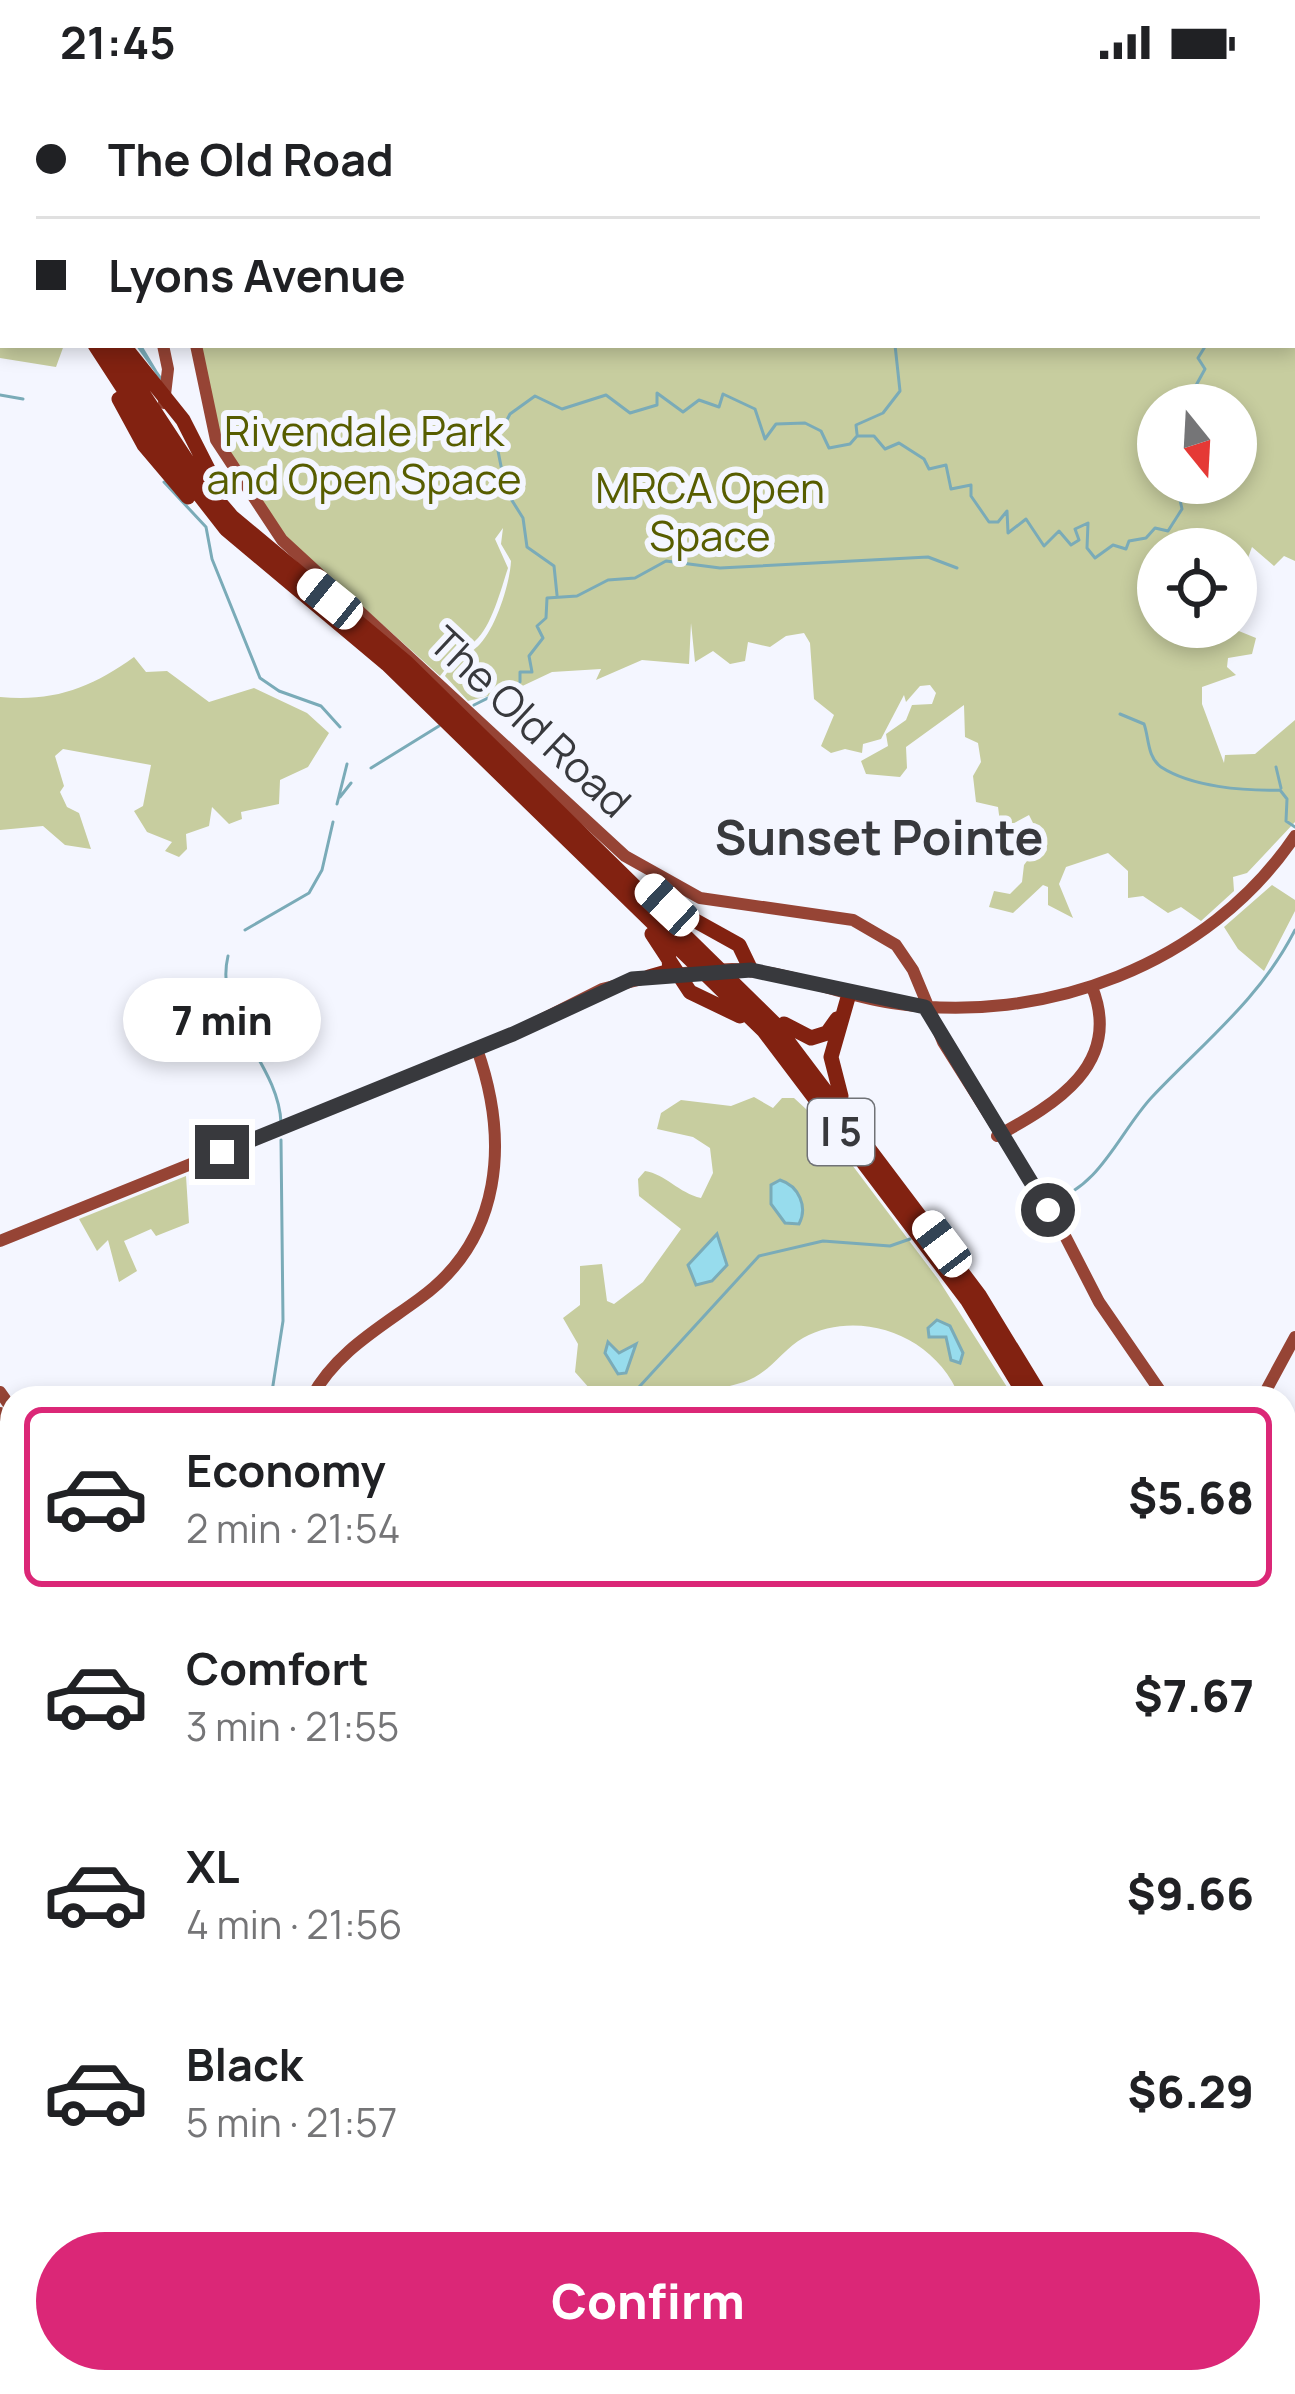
<!DOCTYPE html>
<meta charset="utf-8">
<style>
:root{--surface:#fff;--page:#f2f2f2;--text:#202124;--muted:#757577;--line:#e0e0e0;--accent:#db2777}
body{margin:0;font-family:Manrope,sans-serif;background:var(--page);color:var(--text);height:100vh;display:flex;flex-direction:column;font-size:45px;white-space:nowrap}
*{box-sizing:border-box;margin:0}
p{font-size:39px;color:var(--muted)}
.icon{flex:none;width:66px;height:66px;fill:none;stroke:currentColor;stroke-width:2;stroke-linecap:round;stroke-linejoin:round}
.map{position:relative;flex:1;overflow:hidden}
.panel{position:absolute;left:0px;top:1302px;width:1296px;height:1008px;display:flex;flex-direction:column;background:var(--surface);border-radius:36px 36px 0 0;box-shadow:0 6px 18px #0003}
.panel>*{flex:none}
.guide{position:absolute;left:0px;top:0px;width:1296px;height:264px;box-shadow:0 6px 18px #0003;display:grid;align-content:center;height:264px;padding:0 36px;background:var(--surface)}
.needle{width:78px;rotate:162deg}
.tools{position:absolute;left:1137px;top:300px;display:grid;gap:24px}
.tools a{display:grid;place-items:center;width:120px;height:120px;border-radius:50%;background:var(--surface);box-shadow:0 6px 18px #0003;font-size:60px}
.end{position:absolute;width:54px;height:54px;margin:-27px;border:15px solid #38393d;background:#fff;box-shadow:0 0 0 6px #fff}
.from{border-radius:50%}
.bubble{position:absolute;height:84px;border-radius:42px;background:var(--surface);box-shadow:0 6px 18px #0003;font-size:39px;font-weight:800;line-height:84px;text-align:center}
.car{position:absolute;width:36px;height:72px;margin:-36px -18px;border-radius:15px;box-shadow:0 0 9px 3px #0007;background:linear-gradient(#fff 24%,#345 0 40%,#fff 0 76%,#345 0 86%,#fff 0)}
.guide b{display:flex;align-items:center;gap:42px;height:114px;font-size:45px}
.guide b+b{border-top:3px solid var(--line)}
.guide i{width:30px;height:30px;background:var(--text)}
ul{padding:21px 0 0;list-style:none}
li{display:flex;align-items:center;gap:36px;height:180px;margin:0 24px 18px;padding:0 12px;border:6px solid transparent;border-radius:18px}
li div{flex:1}
li b{display:block;font-size:45px}
li em{font-style:normal;font-weight:800}
li.on{border-color:var(--accent)}
li>.icon{width:108px;height:108px;stroke-width:1.5}
.button{display:flex;gap:24px;margin-top:auto;padding:24px 36px}
.button a{flex:1;height:138px;border-radius:72px;background:var(--accent);color:#fff;font-size:48px;font-weight:800;line-height:138px;text-align:center}
.status{display:flex;justify-content:space-between;align-items:center;height:84px;padding:0 60px;background:var(--surface);direction:ltr}
.status svg{height:33px;fill:currentColor}
.map>svg:first-child{display:block}
</style>
<div class="status"><b>21:45</b><svg viewBox="0 0 49 12"><path d="M0 12V9h3v3zM5 12V6h3v6zM10 12V3h3v9zM15 12V0h3v12zM26 1h20v11H26zM47 4h2v5h-2z"/></svg></div>
<div class="map">
<svg width="1295" height="2310" viewBox="0 0 1295 2310">
<rect width="100%" height="100%" fill="#f4f6ff"/>
<path fill="#c7cd9f" fill-rule="evenodd" d="M 0,0 L 1295,0 L 1295,477 L 1284,472 L 1274,482 L 1252,463 L 1236,506 L 1236,465 L 1158,465 L 1158,543 L 1229,543 L 1256,554 L 1252,570 L 1228,574 L 1227,583 L 1236,591 L 1202,603 L 1202,620 L 1224,679 L 1225,671 L 1255,670 L 1295,636 L 1295,738 L 1247,789 L 1233,793 L 1234,807 L 1201,837 L 1181,823 L 1168,829 L 1143,812 L 1128,814 L 1128,787 L 1108,769 L 1066,783 L 1059,800 L 1073,834 L 1048,821 L 1048,803 L 1043,801 L 1013,829 L 989,823 L 994,807 L 1010,810 L 1022,798 L 1024,781 L 1042,757 L 1029,731 L 1001,746 L 998,723 L 976,718 L 973,692 L 981,678 L 978,659 L 965,653 L 964,621 L 906,663 L 907,684 L 900,693 L 866,690 L 861,677 L 888,662 L 886,650 L 906,636 L 912,621 L 932,620 L 936,609 L 930,601 L 920,602 L 906,618 L 904,611 L 881,655 L 863,660 L 862,669 L 845,665 L 831,669 L 821,662 L 834,631 L 814,615 L 810,559 L 804,549 L 786,552 L 770,563 L 748,558 L 745,577 L 730,580 L 713,567 L 695,578 L 691,539 L 689,580 L 642,576 L 596,596 L 601,585 L 552,588 L 516,605 L 468,617 L 445,592 C 455,575 469,572 480,560 C 496,543 510,499 511,477 L 501,460 L 503,444 L 495,455 L 508,484 C 501,505 492,542 475,557 C 463,569 451,577 440,592 L 290,458 L 216,350 L 199,261 L 1293,261 L 1293,3 L 3,3 L 3,69 ZM 1158,321 L 1236,321 L 1236,399 L 1158,399 Z
M 0,174 L 3,261 L 64,261 L 56,283 L 0,274 Z
M 134,573 L 146,588 L 167,587 L 209,618 L 254,604 L 307,629 L 329,649 L 308,683 L 280,696 L 279,720 L 241,728 L 242,735 L 229,740 L 212,723 L 209,742 L 186,750 L 187,765 L 179,773 L 165,767 L 172,758 L 147,748 L 134,727 L 143,722 L 151,681 L 63,665 L 55,672 L 64,702 L 60,708 L 67,723 L 79,729 L 91,765 L 65,761 L 43,742 L 0,746 L 0,613 C 54,618 91,604 134,573 Z
M 1272,801 L 1295,816 L 1295,827 L 1264,887 L 1238,865 L 1224,843 Z
M 754,1013 L 773,1024 L 782,1014 L 794,1014 L 819,1037 L 938,1195 L 1014,1314 L 960,1314 C 935,1249 857,1224 803,1254 C 782,1266 769,1290 744,1298 C 692,1314 653,1314 598,1314 L 575,1288 L 578,1260 L 563,1234 L 580,1221 L 580,1182 L 602,1180 L 607,1217 L 614,1220 L 643,1198 L 681,1145 L 639,1112 L 638,1095 L 645,1087 C 665,1090 679,1109 701,1114 L 713,1089 L 710,1064 L 693,1053 L 657,1045 L 661,1029 L 681,1016 L 731,1022 Z
M 186,1092 L 189,1139 L 156,1152 L 151,1145 L 124,1157 L 137,1187 L 119,1198 L 108,1156 L 97,1167 L 79,1135 Z
M 1288,1345 L 1295,1363 L 1295,1567 L 1284,1545 Z
M 1295,1611 L 1295,1709 L 1284,1677 L 1284,1618 Z
M 1284,1768 L 1295,1782 L 1295,1894 L 1284,1878 Z
M 1106,2298 L 1259,2298 L 1270,2310 L 1104,2310 Z"/>
<path fill="#97dced" stroke="#7aabb8" stroke-width="3" d="M 780,1096 C 799,1102 808,1123 799,1140 L 785,1139 L 771,1120 L 771,1101 Z
M 717,1150 L 727,1181 L 712,1197 L 696,1201 L 688,1181 Z
M 937,1236 L 950,1242 L 963,1269 L 960,1279 L 951,1276 L 946,1253 L 929,1253 L 928,1244 Z
M 608,1258 L 619,1269 L 636,1260 L 626,1289 L 618,1290 L 605,1269 Z"/>
<g fill="none" stroke-linecap="round" stroke-linejoin="round">
<path stroke="#7aabb8" stroke-width="3" d="M 413,0 L 416,3
M 198,3 L 199,0
M 393,3 L 393,0
M 486,3 L 486,0
M 1258,3 L 1260,0
M 0,94 L 3,99
M 137,261 L 162,296
M 140,261 L 158,291
M 0,311 L 23,315
M 1199,321 L 1194,305 L 1205,285 L 1198,274 L 1206,261
M 857,350 L 856,341 L 883,329 L 900,307 L 895,261
M 164,398 L 206,443 L 212,475 L 260,594 L 279,607 L 321,622 L 340,643
M 557,511 L 554,482 L 527,463 L 523,434 L 506,407 L 496,357 L 510,330 L 535,312 L 562,325 L 606,311 L 630,329 L 657,321 L 657,309 L 683,328 L 699,316 L 719,323 L 723,310 L 755,325 L 765,355 L 776,340 L 805,339 L 821,347 L 829,364 L 850,360 L 857,352 L 874,352 L 885,365 L 899,359 L 924,375 L 929,385 L 946,381 L 951,405 L 971,401 L 971,412 L 989,438 L 998,438 L 1007,427 L 1008,449 L 1026,435 L 1044,462 L 1059,447 L 1071,461 L 1079,456 L 1075,445 L 1088,439 L 1087,464 L 1095,474 L 1113,461 L 1126,465 L 1129,457 L 1146,454 L 1155,444 L 1168,447 L 1182,425 L 1180,416 L 1190,399
M 474,621 L 520,598 L 520,588 L 532,588 L 529,572 L 543,554 L 537,542 L 546,534 L 547,514 L 577,512 L 608,496 L 635,494 L 666,477 L 720,484 L 928,473 L 957,484
M 1120,630 L 1144,640 C 1149,653 1147,673 1161,683 C 1192,703 1243,707 1280,706 L 1287,715 L 1286,737 L 1295,743
M 1276,683 L 1281,704
M 371,684 L 439,642
M 340,713 L 351,699
M 337,720 L 347,680
M 245,846 L 309,809 L 322,786 L 333,738
M 228,872 C 213,934 279,979 281,1039
M 1051,1117 C 1100,1104 1120,1047 1152,1013 C 1204,958 1260,915 1295,846
M 271,1314 L 283,1237 L 281,1056
M 629,1314 L 759,1172 L 823,1157 L 890,1162 L 910,1155
M 0,1750 L 12,1759
M 1284,1761 L 1295,1774
M 0,2146 L 12,2169
M 0,2274 L 12,2276"/>
<path stroke="#97dced" stroke-width="8" d="M 252,2298 L 262,2310"/>
<path stroke="#964435" stroke-width="12" d="M 0,73 L 3,75
M 0,83 L 3,85
M 163,261 L 168,285 L 164,319
M 196,261 L 216,356 L 282,456 L 625,772 L 700,814 L 853,836 L 896,861 L 913,886 L 943,958 L 1064,1150 L 1099,1218 L 1165,1314
M 674,890 C 698,888 724,883 748,886 C 797,890 843,912 892,919 C 1044,942 1208,881 1295,752
M 997,1052 C 1056,1020 1123,980 1092,903
M 0,1157 L 513,950 L 602,905 L 654,892
M 0,1308 L 12,1325
M 311,1314 C 336,1268 378,1245 419,1215 C 503,1155 509,1056 477,965
M 1262,1314 L 1295,1253
M 0,1329 L 12,1339
M 1284,1555 L 1295,1574
M 0,1790 L 12,1801
M 0,1900 L 12,1881
M 0,1988 L 12,2010
M 1284,2062 L 1295,2062
M 215,2298 L 221,2310
M 939,2298 L 950,2310
M 1052,2310 L 1065,2298"/>
<path stroke="#822211" stroke-width="15" d="M 0,148 L 3,150
M 0,163 L 3,165
M 95,261 L 156,355 L 226,445 L 387,580 L 764,947 L 968,1217 L 1027,1314
M 111,261 L 197,392 L 232,433 L 407,579 L 774,939 L 979,1211 L 1042,1314
M 123,261 L 183,336 L 214,397
M 119,315 L 144,361 L 188,413
M 667,821 L 739,861 L 751,886
M 652,850 L 690,908 L 740,932
M 649,893 L 670,887 L 669,875
M 784,940 L 811,954 L 827,949 L 837,935
M 841,1012 L 831,973 L 849,910
M 1284,1725 L 1295,1739
M 1284,1746 L 1295,1760"/>
<path stroke="#989aa0" stroke-width="3" stroke-dasharray="6 12" stroke-linecap="butt" d="M 0,1809 L 12,1823
M 205,2298 L 211,2310"/>
</g>
<g fill="none" stroke-linecap="round" stroke-linejoin="round">
<path stroke="#38393d" stroke-width="15" d="M 222,1068 L 513,950 L 632,895 L 751,886 L 925,923 L 1048,1126"/>
</g>
<g text-anchor="middle" stroke-width="12" stroke-linejoin="round" paint-order="stroke">
<rect fill="#f4f6ff" stroke="#707277" stroke-width="3" x="808" y="1015" width="66" height="66" rx="9"/>
<g font-size="39" font-weight="bold" fill="#38393d">
<text x="841" y="1062">I 5</text>
</g>
<g font-size="42" fill="#575d00" stroke="#f4f6ff">
<text x="364" y="362">Rivendale Park<tspan x="364" dy="48">and Open Space</tspan></text>
<text x="710" y="419">MRCA Open<tspan x="710" dy="48">Space</tspan></text>
</g>
<g font-size="42" fill="#38393d" stroke="#f4f6ff">
<text transform="translate(530 638) rotate(43)" y="15">The Old Road</text>
</g>
<g font-size="48" font-weight="bold" fill="#38393d" stroke="#f4f6ff">
<text x="879" y="771">Sunset Pointe</text>
</g>
</g>
</svg>
<div class="tools">
<a><svg class="needle" viewBox="-14 -14 28 28"><path d="M0-13l5 13h-10z" fill="#e53935"/><path d="M0 13l5-13h-10z" fill="#757577"/></svg></a>
<a><svg class="icon" aria-label="locate" viewBox="0 0 24 24"><circle cx="12" cy="12" r="6"/><path d="M12 2v4M12 18v4M2 12h4M18 12h4"/></svg></a>
</div>
<i class="end from" style="left:1048px;top:1126px"></i>
<i class="end" style="left:222px;top:1068px"></i>
<div class="bubble" style="left:123px;top:894px;width:198px">7 min</div>
<i class="car" style="left:330px;top:515px;rotate:309deg"></i>
<i class="car" style="left:667px;top:821px;rotate:313deg"></i>
<i class="car" style="left:942px;top:1160px;rotate:323deg"></i>
<div class="guide">
<b><i class="from"></i>The Old Road</b>
<b><i></i>Lyons Avenue</b>
</div>
<section class="panel">
<ul>
<li class="on"><svg class="icon" aria-label="car" viewBox="0 0 24 24"><path d="M5 17H2v-5l4-1 3-4h7l3 4 3 1v5h-3M9 17h6M6 11h13"/><circle cx="7" cy="17" r="2"/><circle cx="17" cy="17" r="2"/></svg><div><b>Economy</b><p>2 min · 21:54</p></div><em>$5.68</em></li>
<li><svg class="icon" aria-label="car" viewBox="0 0 24 24"><path d="M5 17H2v-5l4-1 3-4h7l3 4 3 1v5h-3M9 17h6M6 11h13"/><circle cx="7" cy="17" r="2"/><circle cx="17" cy="17" r="2"/></svg><div><b>Comfort</b><p>3 min · 21:55</p></div><em>$7.67</em></li>
<li><svg class="icon" aria-label="car" viewBox="0 0 24 24"><path d="M5 17H2v-5l4-1 3-4h7l3 4 3 1v5h-3M9 17h6M6 11h13"/><circle cx="7" cy="17" r="2"/><circle cx="17" cy="17" r="2"/></svg><div><b>XL</b><p>4 min · 21:56</p></div><em>$9.66</em></li>
<li><svg class="icon" aria-label="car" viewBox="0 0 24 24"><path d="M5 17H2v-5l4-1 3-4h7l3 4 3 1v5h-3M9 17h6M6 11h13"/><circle cx="7" cy="17" r="2"/><circle cx="17" cy="17" r="2"/></svg><div><b>Black</b><p>5 min · 21:57</p></div><em>$6.29</em></li>
</ul>
<div class="button"><a>Confirm</a></div>
</section>
</div>
